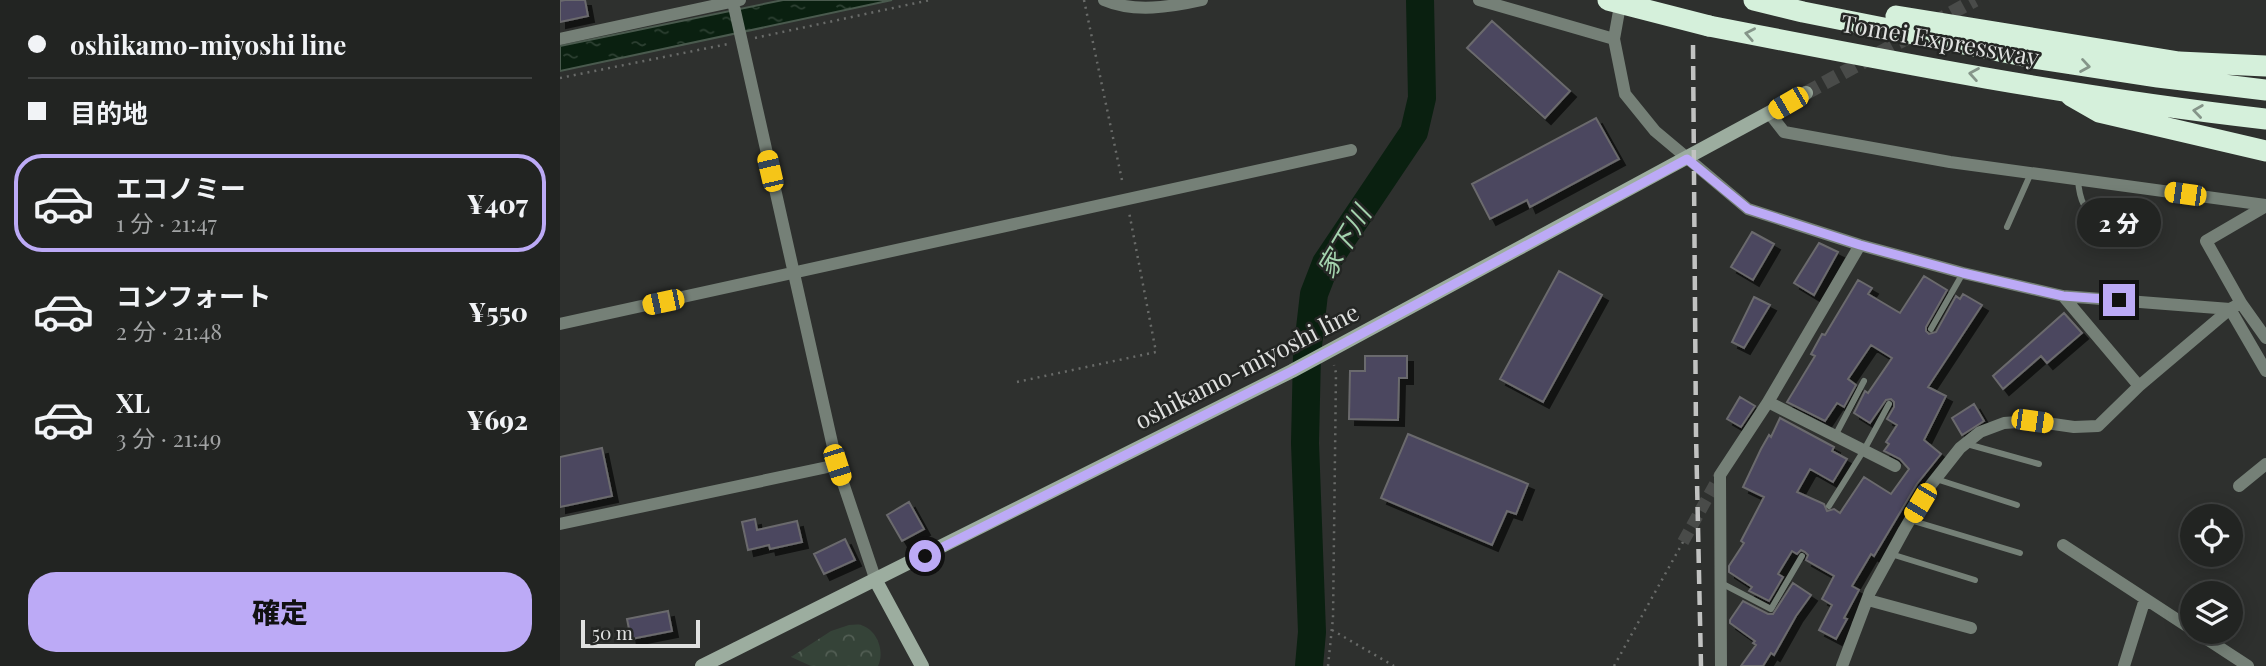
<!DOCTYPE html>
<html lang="ja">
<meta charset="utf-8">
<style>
:root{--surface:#222422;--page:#2a2c2a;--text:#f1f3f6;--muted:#a2a4a5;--line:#3f4140;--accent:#bcaaf6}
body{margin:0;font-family:"Playfair Display","Noto Sans JP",serif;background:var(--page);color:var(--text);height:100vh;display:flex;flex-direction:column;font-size:26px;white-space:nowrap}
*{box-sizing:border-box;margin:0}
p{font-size:23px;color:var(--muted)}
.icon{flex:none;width:38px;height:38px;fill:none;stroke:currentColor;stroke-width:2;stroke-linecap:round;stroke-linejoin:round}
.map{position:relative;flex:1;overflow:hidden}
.sheet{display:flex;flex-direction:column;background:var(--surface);width:560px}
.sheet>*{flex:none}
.banner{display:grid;align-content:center;height:154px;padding:0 28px;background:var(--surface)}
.controls{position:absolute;left:1620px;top:504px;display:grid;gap:14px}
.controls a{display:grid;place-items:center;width:63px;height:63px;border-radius:50%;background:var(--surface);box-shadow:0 4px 18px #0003,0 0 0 2px var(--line);font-size:35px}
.scale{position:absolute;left:21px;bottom:18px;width:119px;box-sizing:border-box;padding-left:7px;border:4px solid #e0e1e0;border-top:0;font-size:19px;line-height:24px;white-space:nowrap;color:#e0e1e0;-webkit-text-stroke:5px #242624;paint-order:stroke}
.end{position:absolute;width:32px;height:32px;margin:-16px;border:9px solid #bcaaf6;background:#111;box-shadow:0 0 0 4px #111}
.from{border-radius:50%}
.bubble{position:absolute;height:49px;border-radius:24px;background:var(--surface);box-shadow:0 4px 18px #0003,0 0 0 2px var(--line);font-size:23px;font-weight:800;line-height:49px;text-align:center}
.car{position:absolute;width:21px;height:42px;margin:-21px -10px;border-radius:9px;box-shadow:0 0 5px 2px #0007;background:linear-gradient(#f5c518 24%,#345 0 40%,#f5c518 0 76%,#345 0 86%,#f5c518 0)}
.banner b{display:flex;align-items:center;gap:24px;height:66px;font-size:26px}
.banner b+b{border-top:2px solid var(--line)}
.banner i{width:18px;height:18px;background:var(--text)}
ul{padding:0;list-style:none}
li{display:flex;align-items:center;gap:21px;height:98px;margin:0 14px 10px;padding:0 14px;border:4px solid transparent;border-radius:28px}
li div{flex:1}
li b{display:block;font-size:26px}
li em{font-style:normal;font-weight:800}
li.active{border-color:var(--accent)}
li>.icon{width:63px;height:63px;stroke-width:1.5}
.action{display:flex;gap:14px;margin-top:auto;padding:14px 28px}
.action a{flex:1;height:80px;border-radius:28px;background:var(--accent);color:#111;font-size:28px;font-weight:800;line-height:80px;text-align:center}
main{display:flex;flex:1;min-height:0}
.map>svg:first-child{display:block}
</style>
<main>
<section class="sheet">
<div class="banner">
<b><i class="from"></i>oshikamo-miyoshi line</b>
<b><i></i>目的地</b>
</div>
<ul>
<li class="active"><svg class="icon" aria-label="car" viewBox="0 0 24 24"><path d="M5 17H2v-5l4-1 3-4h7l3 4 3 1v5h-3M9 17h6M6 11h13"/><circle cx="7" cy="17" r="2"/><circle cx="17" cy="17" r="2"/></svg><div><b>エコノミー</b><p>1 分 · 21:47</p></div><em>¥407</em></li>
<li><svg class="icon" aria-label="car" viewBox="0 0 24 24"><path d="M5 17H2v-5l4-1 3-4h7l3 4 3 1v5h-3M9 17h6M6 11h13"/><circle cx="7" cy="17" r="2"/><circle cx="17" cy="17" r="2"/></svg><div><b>コンフォート</b><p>2 分 · 21:48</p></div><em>¥550</em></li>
<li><svg class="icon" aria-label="car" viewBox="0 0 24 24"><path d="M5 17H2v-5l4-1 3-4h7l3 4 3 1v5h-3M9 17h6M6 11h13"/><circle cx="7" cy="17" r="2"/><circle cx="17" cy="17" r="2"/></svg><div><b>XL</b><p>3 分 · 21:49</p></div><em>¥692</em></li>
</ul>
<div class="action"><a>確定</a></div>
</section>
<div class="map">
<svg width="1706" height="666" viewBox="0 0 1706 666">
<defs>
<pattern id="park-crowns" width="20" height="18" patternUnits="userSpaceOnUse" patternTransform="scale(1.75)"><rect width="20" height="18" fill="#354338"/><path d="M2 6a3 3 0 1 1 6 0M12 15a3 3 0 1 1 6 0" fill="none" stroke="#525e54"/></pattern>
<pattern id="water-ripples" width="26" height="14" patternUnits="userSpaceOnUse" patternTransform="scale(1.75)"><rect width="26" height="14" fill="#0a2010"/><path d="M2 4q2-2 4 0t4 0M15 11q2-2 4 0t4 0" fill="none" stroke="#2d4032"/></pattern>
<filter id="shadow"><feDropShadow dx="6" dy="6" stdDeviation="0" flood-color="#0009"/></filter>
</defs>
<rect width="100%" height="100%" fill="#2e302e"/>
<path fill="url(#park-crowns)" d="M 289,625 C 293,625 297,624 301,625 C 318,630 325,653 318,666 L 251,666 L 231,657 L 271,631 Z"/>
<path fill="url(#water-ripples)" stroke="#4a5a4e" stroke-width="2" d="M 223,0 L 332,0 L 0,71 L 0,46 Z"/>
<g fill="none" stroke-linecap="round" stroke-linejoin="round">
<path stroke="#0a2010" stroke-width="28" d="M 749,666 L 752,632 L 745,443 L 747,354 L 754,294 L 766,263 L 854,132 L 862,98 L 860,0"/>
</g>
<path fill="#4b465e" stroke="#6b6a6d" stroke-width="2" filter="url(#shadow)" d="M 5,0 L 25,0 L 28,16 L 0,22 L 0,1 Z
M 932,21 L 1010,91 L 985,118 L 907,48 Z
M 1036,118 L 1059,159 L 970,207 L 967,200 L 930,219 L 912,184 Z
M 1192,232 L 1214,244 L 1193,280 L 1171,267 Z
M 1259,243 L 1278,252 L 1254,295 L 1234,283 Z
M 999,271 L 1042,295 L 983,402 L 940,379 Z
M 1364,276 L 1387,290 L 1366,327 L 1366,331 L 1369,334 L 1376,332 L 1396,296 L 1400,299 L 1403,294 L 1422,305 L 1368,387 L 1386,396 L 1364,440 L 1381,454 L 1357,484 L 1314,556 L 1311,554 L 1292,586 L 1299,590 L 1284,618 L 1287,619 L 1276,639 L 1259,630 L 1272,605 L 1262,599 L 1274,576 L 1246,560 L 1248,555 L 1245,552 L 1241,550 L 1237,554 L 1232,551 L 1218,574 L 1223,577 L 1209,601 L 1189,591 L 1192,587 L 1169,572 L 1169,566 L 1184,543 L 1181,541 L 1204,497 L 1183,487 L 1201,449 L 1209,435 L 1211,437 L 1220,418 L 1274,447 L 1272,451 L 1287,459 L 1273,482 L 1250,469 L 1237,492 L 1264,504 L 1267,511 L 1274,509 L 1280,513 L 1304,477 L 1331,494 L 1349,469 L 1340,459 L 1324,451 L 1329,444 L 1326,442 L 1337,425 L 1327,419 L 1334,407 L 1334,402 L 1331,399 L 1326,400 L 1310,423 L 1294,413 L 1305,391 L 1308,393 L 1332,358 L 1311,345 L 1288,379 L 1296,385 L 1284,407 L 1277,403 L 1265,421 L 1227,402 L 1255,356 L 1251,354 L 1262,334 L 1265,335 L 1298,280 L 1312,288 L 1308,294 L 1340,313 Z
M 1194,297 L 1210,305 L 1184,348 L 1172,342 Z
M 1504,313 L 1522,333 L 1487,363 L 1481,356 L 1443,389 L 1433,376 Z
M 805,356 L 847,356 L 847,378 L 839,378 L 838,420 L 789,419 L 790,371 L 805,371 Z
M 1180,397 L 1195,406 L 1181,427 L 1167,419 Z
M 1414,404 L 1424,421 L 1402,435 L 1392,418 Z
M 848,434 L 968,484 L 956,514 L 947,511 L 932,545 L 821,498 Z
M 42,448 L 52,496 L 0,507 L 0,457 Z
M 349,502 L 364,529 L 342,541 L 327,515 Z
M 195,519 L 197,530 L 237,521 L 242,542 L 210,549 L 209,545 L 188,550 L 182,522 Z
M 285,539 L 295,560 L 264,574 L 254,554 Z
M 1233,583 L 1251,595 L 1236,616 L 1214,655 L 1211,653 L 1203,666 L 1181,666 L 1196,645 L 1193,643 L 1195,641 L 1170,623 L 1170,620 L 1183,601 L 1208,614 L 1213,614 Z
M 108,611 L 112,631 L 71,639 L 67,619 Z"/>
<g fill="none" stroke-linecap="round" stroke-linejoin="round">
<path stroke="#494b49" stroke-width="12" stroke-dasharray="12 6" stroke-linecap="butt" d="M 1123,542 L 1160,475"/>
<path stroke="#494b49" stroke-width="14" stroke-dasharray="14 7" stroke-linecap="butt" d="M 1373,23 L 1415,0
M 1246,93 L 1356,33"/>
<path stroke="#696b69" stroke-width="2.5" stroke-dasharray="2 5" stroke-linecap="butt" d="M 524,0 L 563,185
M 195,38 L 370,0
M 0,78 L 168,44
M 457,382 L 596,352 L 569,212
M 772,630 L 834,666
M 768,666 L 773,618 L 776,373 L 774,365
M 1054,666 L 1123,542"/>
<path stroke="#758077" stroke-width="6" d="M 1518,180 C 1520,206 1526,209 1544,227
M 1447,227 L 1471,173
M 1371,329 L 1403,273
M 1275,436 L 1304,381
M 1407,444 L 1479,464
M 1376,479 L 1457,505
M 1269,506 L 1304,450 L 1329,404
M 1350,520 L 1460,553
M 1331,554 L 1415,580
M 1161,583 L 1211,609 L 1242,556"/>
<path stroke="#758077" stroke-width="12" d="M 544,0 C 574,13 611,7 642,0
M 919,0 L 1054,39 L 1065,94 L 1095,131 L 1188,209 L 1300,245 L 1403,273 L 1503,296 L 1670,309
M 173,2 L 277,465 L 316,581
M 0,39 L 180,0
M 1054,39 L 1061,0
M 1210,114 L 1224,132 L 1390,162 L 1706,205
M 1706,206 L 1646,241 L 1681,303 L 1706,338
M 1503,296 L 1579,386
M 1670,309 L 1706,371
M 0,324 L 791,150
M 1208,402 L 1335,466
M 1679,486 L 1706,464
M 0,524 L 277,465
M 1503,545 L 1633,630
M 1308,600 L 1411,628
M 1636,632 L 1688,666
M 1161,666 L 1160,475 L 1208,402 L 1300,245
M 1282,666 L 1310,592 L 1344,530 L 1370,486 L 1400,448 L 1420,432 L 1444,423 L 1472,421 L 1514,427 L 1538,426 L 1579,386 L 1670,309 L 1681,303
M 1564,666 L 1585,599"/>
<path stroke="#9cad9f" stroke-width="14" d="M 316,581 L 362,666
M 142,666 L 732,371 L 1246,93"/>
<path stroke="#d5f0db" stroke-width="21" d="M 1194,0 L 1243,12 L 1474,58 L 1598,77 L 1706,90
M 1336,16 L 1619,62 L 1706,66
M 1149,26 C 1333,62 1519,98 1706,119
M 1511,96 L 1539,112 L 1706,151"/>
<path stroke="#c1c2c1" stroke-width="4.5" stroke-dasharray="14 7" stroke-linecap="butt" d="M 1133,45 L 1136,434 L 1141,666"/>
<path stroke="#d5f0db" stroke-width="21" d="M 1048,0 L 1149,26"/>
</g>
<defs><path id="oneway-chevron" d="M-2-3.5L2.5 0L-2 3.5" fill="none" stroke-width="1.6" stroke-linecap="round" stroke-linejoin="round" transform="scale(1.75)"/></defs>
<g stroke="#859589">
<use href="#oneway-chevron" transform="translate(1190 34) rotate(-169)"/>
<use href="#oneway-chevron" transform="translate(1525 66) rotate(9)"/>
<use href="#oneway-chevron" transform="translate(1414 74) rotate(-170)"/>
<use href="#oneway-chevron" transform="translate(1638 111) rotate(-172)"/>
</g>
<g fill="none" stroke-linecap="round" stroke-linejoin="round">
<path stroke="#bcaaf6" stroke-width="9" d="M 365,556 L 732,371 L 1127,159 L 1188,209 L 1300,245 L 1403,273 L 1503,296 L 1559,300"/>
</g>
<g text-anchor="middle" stroke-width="5" stroke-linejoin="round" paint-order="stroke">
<g font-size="24" fill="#e0e1e0" stroke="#242624">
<text transform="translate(1380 41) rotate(10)" y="8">Tomei Expressway</text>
<text transform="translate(687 367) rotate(-27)" y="8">oshikamo-miyoshi line</text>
</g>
<g font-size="26" font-style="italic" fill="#a4d3ae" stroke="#242624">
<text transform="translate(784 242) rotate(-59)" y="9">家下川</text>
</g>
</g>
</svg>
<div class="controls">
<a><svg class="icon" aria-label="locate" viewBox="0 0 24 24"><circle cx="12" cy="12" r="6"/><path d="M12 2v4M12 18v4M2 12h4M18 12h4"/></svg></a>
<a><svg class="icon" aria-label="layers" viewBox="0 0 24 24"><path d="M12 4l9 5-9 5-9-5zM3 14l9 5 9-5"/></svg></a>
</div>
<div class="scale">50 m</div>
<i class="end from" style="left:365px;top:556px"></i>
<i class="end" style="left:1559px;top:300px"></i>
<div class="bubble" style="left:1517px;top:198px;width:84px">2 分</div>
<i class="car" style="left:1228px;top:103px;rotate:240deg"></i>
<i class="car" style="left:210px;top:171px;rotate:347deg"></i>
<i class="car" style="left:1625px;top:194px;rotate:278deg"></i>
<i class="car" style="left:103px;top:302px;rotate:258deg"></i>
<i class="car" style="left:1472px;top:421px;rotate:98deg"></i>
<i class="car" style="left:277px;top:465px;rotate:162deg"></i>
<i class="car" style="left:1360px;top:503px;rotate:211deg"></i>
</div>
</main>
